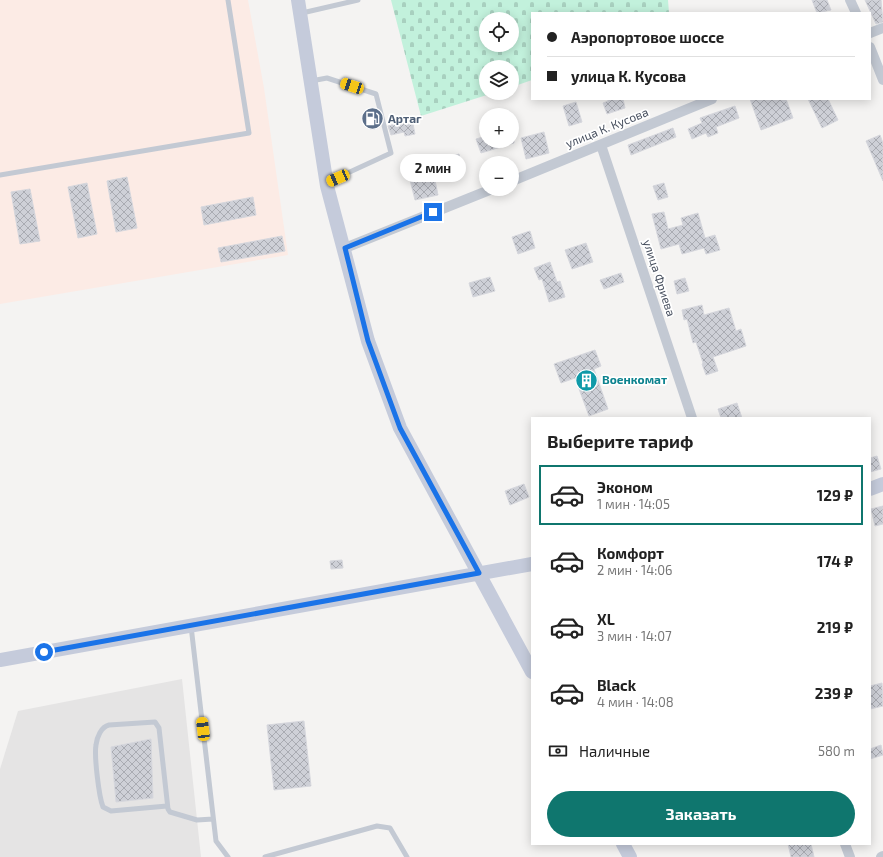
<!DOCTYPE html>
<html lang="ru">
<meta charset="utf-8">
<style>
:root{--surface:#fff;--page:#f2f2f2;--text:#222;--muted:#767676;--line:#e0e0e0;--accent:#0f766e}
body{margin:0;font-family:"Exo 2",sans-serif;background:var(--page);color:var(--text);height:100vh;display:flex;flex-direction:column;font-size:15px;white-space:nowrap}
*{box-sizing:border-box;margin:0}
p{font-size:13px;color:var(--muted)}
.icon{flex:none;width:22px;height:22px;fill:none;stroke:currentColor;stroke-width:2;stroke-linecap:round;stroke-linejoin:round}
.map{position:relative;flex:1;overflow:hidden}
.sheet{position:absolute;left:531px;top:417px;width:340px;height:428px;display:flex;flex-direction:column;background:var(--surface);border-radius:0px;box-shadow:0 2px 10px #0003}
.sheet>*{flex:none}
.guide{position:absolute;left:531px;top:12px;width:340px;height:88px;border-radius:0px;box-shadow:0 2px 10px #0003;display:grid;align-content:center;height:88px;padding:0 16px;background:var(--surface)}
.controls{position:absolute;left:479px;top:12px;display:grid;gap:8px}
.controls a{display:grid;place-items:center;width:40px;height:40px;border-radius:50%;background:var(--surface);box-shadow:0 2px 10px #0003;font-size:20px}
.end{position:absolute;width:18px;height:18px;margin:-9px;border:5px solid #1a73e8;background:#fff;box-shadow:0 0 0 2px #fff}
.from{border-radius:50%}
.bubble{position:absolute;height:28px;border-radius:14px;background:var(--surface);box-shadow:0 2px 10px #0003;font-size:13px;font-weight:700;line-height:28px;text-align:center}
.car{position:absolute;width:12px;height:24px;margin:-12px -6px;border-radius:5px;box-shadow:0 0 3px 1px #0007;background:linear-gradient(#f5c518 24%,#345 0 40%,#f5c518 0 76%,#345 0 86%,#f5c518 0)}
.guide b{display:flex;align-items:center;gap:14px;height:38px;font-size:15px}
.guide b+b{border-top:1px solid var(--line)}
.guide i{width:10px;height:10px;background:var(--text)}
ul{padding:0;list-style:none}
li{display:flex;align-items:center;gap:12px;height:60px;margin:0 8px 6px;padding:0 8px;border:2px solid transparent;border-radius:0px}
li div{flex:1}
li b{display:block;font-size:15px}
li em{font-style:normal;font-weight:700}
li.on{border-color:var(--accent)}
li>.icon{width:36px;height:36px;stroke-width:1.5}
h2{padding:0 16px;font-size:18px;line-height:48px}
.pay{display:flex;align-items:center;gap:10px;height:44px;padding:0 16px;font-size:15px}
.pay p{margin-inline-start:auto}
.primary-button{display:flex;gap:8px;margin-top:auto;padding:8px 16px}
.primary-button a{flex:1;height:46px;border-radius:24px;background:var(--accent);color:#fff;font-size:16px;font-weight:700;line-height:46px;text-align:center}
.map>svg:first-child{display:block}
</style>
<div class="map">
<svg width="883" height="857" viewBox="0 0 883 857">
<defs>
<pattern id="cemetery-stones" width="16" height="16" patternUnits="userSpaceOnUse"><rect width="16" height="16" fill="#c2f1dc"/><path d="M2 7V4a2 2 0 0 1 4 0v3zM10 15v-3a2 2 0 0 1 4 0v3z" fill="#a8d0bf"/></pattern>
<pattern id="building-cross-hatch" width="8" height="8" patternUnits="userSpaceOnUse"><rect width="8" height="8" fill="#ced0d7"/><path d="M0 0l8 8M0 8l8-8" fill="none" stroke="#a9abb2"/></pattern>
</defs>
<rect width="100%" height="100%" fill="#f4f3f2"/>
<path fill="#e5e4e4" d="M 182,679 L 201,857 L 0,857 L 0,769 L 18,711 Z"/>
<path fill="#fcebe5" d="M 0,0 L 248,0 L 264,88 L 288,255 L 0,304 Z"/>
<path fill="url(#cemetery-stones)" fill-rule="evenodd" d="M 391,0 L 668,0 L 669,13 L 532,13 L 532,80 L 512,87 L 512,67 L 486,67 L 486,93 L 493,93 L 421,116 ZM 486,19 L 512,19 L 512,45 L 486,45 Z"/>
<path fill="url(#building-cross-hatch)" stroke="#d6d7dd" d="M 812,0 L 827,0 L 831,10 L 817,13 Z
M 865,0 L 881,0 L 883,22 L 876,24 Z
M 608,99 L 623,99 L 625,108 L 607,114 L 603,103 L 608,101 Z
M 750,99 L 786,99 L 793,118 L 761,130 Z
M 808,99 L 828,99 L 838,120 L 822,128 Z
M 576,102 L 582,122 L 569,126 L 563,106 Z
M 735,106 L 739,118 L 716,127 L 718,133 L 708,137 L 706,133 L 692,139 L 688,129 L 702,123 L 700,118 Z
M 412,119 L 415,134 L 405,136 L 404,132 L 391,135 L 388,126 Z
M 673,128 L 676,137 L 631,155 L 628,145 Z
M 544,132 L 549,153 L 526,159 L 521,138 Z
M 880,135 L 883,143 L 883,181 L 866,141 Z
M 486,136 L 486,141 L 514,141 L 514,143 L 481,153 L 476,139 Z
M 459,154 L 464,171 L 435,180 L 438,195 L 415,200 L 408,172 L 444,164 L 443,159 Z
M 127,177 L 137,228 L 116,232 L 107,181 Z
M 87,183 L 97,234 L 78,238 L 68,187 Z
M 664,183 L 668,197 L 658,200 L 653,186 Z
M 30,189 L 40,241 L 20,244 L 11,192 Z
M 253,197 L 256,215 L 204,225 L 201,207 Z
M 664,212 L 668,229 L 683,225 L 681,218 L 698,213 L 705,238 L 715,235 L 720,250 L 706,254 L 704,248 L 682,254 L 679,244 L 661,249 L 652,214 Z
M 530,231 L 535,248 L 518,254 L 512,237 Z
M 282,236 L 285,251 L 221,262 L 218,248 Z
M 586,243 L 593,262 L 572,269 L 565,250 Z
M 550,262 L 557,282 L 560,281 L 565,297 L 549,302 L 542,279 L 539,280 L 534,268 Z
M 621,273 L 624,282 L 604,289 L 600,280 Z
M 490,277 L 495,291 L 473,297 L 469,283 Z
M 685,278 L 689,291 L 677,294 L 674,281 Z
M 702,305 L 704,315 L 729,308 L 736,331 L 741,329 L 746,346 L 713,357 L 718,371 L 706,375 L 702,364 L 703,363 L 696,342 L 693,343 L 687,319 L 684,320 L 682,310 Z
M 595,350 L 601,366 L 594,369 L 608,409 L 589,416 L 575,378 L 561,383 L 554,364 Z
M 737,403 L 742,418 L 721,418 L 718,409 Z
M 877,456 L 881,469 L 870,472 L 870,458 Z
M 524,484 L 529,497 L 510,505 L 505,491 Z
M 883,506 L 883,524 L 875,526 L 871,509 Z
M 342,560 L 343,568 L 331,569 L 330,561 Z
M 882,683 L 883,706 L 870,709 L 870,686 Z
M 304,721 L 311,786 L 274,790 L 267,725 Z
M 151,739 L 153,798 L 116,802 L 111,747 Z
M 881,745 L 883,755 L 870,759 L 870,749 Z
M 788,844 L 811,844 L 814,857 L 791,857 Z"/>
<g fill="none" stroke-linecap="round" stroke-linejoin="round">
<path stroke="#c3c9d3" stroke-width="5" d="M 302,13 L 358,0
M 311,81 L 327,78 L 376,94 L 391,153 L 328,182
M 0,175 L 249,133 L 228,0
M 191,626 L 216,841 L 228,857
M 167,806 L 111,811 L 103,807 C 99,797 94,756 96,745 C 97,737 101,727 109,725 L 155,722 L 159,728 L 168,809 L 170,812 L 197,820 L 213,819
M 265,857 L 377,826 L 390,828 L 407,857"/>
<path stroke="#c3c9d3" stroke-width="10" d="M 850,0 L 856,13
M 870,33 L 883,28
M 870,47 L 883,80
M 601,145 L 692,418
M 512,181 L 712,99
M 345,248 L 492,189
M 845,844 L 850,857
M 881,857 L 883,856"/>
<path stroke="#c5cbdb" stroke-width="14" d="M 298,0 L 327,186 L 368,341 L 400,428 L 532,672
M 870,489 L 883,484
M 0,660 L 532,564
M 623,844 L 630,857"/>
</g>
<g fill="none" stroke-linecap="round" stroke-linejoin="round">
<path stroke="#1a73e8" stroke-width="5" d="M 44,652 L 479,573 L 400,428 L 368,341 L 345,248 L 433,212"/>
</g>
<defs>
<symbol id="fuel-disc" viewBox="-11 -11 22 22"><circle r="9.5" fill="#5c6f8a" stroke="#fff"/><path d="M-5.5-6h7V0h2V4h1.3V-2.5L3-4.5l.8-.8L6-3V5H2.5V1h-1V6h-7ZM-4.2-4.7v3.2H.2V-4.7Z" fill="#fff"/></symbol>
<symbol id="building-disc" viewBox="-11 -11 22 22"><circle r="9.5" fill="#0f9aa8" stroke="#fff"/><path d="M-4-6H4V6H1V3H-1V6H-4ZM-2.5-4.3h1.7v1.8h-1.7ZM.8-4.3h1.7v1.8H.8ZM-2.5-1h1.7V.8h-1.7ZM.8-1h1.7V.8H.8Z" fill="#fff"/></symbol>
</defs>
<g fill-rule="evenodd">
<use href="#fuel-disc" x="360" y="106" width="25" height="25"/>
<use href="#building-disc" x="574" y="368" width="25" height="25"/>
</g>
<g text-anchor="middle" stroke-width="3.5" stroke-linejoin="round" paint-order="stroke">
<g font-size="12" font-weight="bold" fill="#4e5e75" stroke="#fff" text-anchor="start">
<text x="388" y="123">Артаг</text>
</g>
<g font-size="12" fill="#495160" stroke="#fff">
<text transform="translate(607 128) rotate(-22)" y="4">улица К. Кусова</text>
<text transform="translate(659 278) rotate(72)" y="4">улица Фриева</text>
</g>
<g font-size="12" font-weight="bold" fill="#0d838f" stroke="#fff" text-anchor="start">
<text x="602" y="384">Военкомат</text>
</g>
</g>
</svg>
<div class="controls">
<a><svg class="icon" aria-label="locate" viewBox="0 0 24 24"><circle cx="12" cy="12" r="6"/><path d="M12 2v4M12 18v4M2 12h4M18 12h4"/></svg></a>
<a><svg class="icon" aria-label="layers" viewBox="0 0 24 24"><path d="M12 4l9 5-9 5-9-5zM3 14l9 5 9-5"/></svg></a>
<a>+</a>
<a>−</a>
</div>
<i class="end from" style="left:44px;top:652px"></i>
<i class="end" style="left:433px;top:212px"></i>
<div class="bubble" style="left:400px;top:154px;width:66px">2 мин</div>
<i class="car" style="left:352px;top:86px;rotate:288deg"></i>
<i class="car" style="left:338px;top:178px;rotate:247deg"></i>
<i class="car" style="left:203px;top:729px;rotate:353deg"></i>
<div class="guide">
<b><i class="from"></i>Аэропортовое шоссе</b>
<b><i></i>улица К. Кусова</b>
</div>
<section class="sheet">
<h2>Выберите тариф</h2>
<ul>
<li class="on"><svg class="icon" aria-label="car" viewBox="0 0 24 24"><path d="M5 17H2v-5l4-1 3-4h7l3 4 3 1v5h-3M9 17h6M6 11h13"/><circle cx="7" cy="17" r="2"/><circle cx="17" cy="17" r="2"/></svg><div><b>Эконом</b><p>1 мин · 14:05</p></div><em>129 ₽</em></li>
<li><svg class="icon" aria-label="car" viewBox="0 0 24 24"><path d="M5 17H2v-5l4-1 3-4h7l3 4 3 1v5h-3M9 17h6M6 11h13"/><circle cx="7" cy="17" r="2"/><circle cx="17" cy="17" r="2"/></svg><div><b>Комфорт</b><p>2 мин · 14:06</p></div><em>174 ₽</em></li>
<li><svg class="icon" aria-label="car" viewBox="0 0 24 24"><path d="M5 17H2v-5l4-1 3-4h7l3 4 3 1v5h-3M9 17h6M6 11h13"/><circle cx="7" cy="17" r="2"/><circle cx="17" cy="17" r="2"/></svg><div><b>XL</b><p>3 мин · 14:07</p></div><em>219 ₽</em></li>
<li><svg class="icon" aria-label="car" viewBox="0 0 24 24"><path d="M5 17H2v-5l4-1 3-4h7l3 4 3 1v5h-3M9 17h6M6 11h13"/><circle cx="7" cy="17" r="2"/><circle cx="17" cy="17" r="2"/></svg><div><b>Black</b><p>4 мин · 14:08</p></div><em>239 ₽</em></li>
</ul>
<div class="pay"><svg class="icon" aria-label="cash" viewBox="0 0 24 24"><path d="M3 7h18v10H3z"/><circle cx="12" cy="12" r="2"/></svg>Наличные<p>580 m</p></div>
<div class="primary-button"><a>Заказать</a></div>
</section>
</div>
